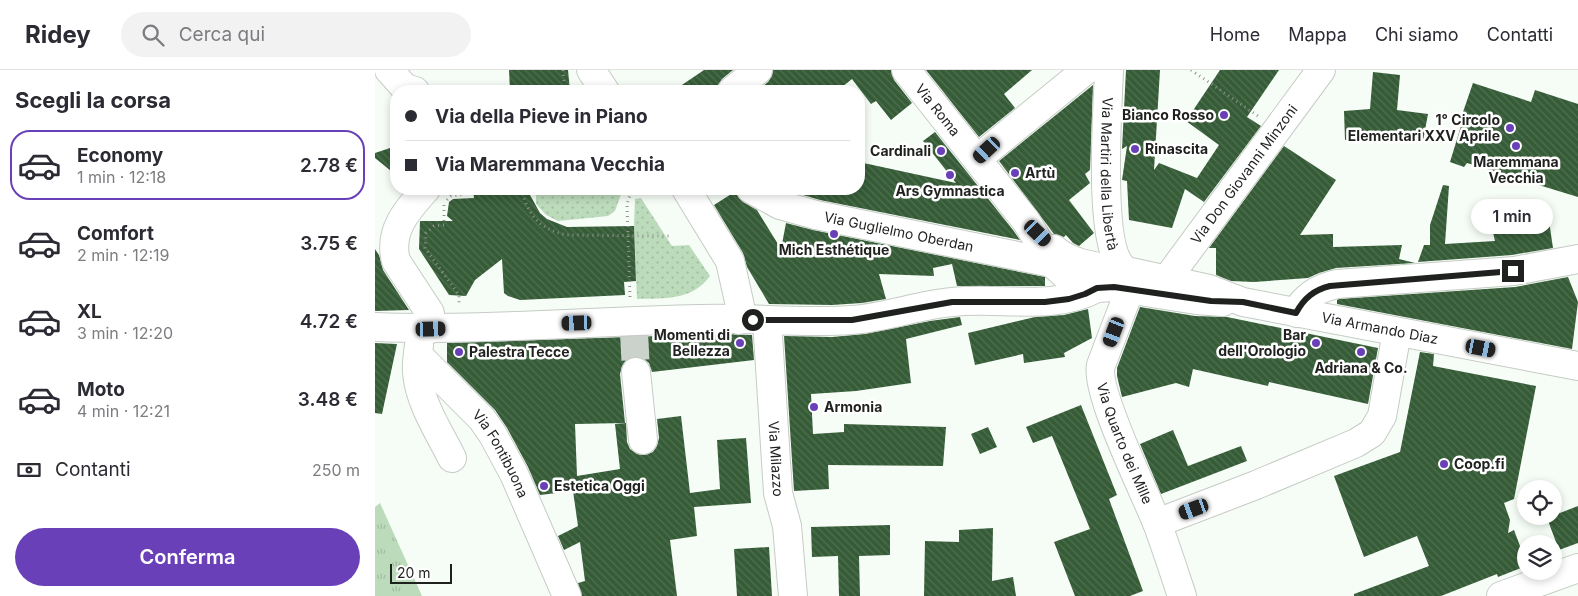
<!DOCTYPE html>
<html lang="it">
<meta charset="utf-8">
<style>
:root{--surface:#fff;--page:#f2f2f3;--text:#2b2b33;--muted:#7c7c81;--line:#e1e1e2;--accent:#6940b8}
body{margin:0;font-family:Inter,sans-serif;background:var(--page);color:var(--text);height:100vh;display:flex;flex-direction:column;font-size:19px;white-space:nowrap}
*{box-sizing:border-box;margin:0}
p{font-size:16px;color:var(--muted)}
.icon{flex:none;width:28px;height:28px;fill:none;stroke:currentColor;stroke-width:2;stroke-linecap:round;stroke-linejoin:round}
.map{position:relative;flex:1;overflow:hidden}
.panel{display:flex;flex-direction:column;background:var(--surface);width:375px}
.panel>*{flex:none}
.banner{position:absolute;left:15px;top:15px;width:475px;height:110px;border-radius:20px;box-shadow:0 2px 8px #0003;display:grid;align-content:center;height:110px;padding:0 15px;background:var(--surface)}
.controls{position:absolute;left:1142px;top:410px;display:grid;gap:10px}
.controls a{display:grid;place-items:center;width:45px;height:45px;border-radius:50%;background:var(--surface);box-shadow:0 2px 8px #0003;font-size:25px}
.scale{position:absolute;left:15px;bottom:12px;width:62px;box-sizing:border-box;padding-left:5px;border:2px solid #1f211e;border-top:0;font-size:14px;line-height:18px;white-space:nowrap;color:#1f211e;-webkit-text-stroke:4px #fff;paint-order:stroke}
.end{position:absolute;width:22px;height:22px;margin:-11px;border:6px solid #1f211e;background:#fff;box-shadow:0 0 0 2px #fff}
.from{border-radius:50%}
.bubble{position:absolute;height:35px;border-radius:18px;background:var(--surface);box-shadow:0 2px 8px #0003;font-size:16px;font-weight:600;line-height:35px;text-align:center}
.car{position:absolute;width:15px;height:30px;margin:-15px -8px;border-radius:6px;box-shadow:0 0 4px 1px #0007;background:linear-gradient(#222 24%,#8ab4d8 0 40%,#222 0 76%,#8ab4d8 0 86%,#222 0)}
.banner b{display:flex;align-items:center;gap:18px;height:48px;font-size:19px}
.banner b+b{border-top:1px solid var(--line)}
.banner i{width:12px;height:12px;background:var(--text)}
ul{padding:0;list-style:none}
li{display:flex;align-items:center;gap:15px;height:70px;margin:0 10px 8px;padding:0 5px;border:2px solid transparent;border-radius:20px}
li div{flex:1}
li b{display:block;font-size:19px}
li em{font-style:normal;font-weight:600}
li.selected{border-color:var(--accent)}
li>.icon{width:45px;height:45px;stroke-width:1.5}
h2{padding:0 15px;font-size:22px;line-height:60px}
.pay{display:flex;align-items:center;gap:12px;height:55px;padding:0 15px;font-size:19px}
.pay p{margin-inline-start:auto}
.action{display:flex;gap:10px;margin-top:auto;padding:10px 15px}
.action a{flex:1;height:58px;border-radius:30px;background:var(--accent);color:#fff;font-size:20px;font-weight:600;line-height:58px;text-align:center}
header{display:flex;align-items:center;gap:30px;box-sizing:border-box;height:70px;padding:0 25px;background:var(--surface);border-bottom:1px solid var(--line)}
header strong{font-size:24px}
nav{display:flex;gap:28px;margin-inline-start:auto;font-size:18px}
.search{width:350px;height:45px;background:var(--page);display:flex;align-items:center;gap:12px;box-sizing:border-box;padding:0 18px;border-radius:28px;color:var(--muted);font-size:19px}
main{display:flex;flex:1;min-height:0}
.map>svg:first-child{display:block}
</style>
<header>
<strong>Ridey</strong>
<div class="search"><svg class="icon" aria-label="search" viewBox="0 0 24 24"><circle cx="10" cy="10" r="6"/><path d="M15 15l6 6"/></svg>Cerca qui</div>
<nav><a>Home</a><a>Mappa</a><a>Chi siamo</a><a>Contatti</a></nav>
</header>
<main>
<section class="panel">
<h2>Scegli la corsa</h2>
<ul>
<li class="selected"><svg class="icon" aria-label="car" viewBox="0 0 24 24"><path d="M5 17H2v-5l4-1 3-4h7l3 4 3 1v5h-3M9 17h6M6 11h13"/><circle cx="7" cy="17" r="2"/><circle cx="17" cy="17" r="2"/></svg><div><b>Economy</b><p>1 min · 12:18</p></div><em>2.78 €</em></li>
<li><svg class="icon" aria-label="car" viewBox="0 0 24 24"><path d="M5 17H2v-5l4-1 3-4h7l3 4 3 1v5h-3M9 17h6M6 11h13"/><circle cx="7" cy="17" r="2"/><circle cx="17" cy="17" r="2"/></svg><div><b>Comfort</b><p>2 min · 12:19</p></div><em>3.75 €</em></li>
<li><svg class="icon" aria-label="car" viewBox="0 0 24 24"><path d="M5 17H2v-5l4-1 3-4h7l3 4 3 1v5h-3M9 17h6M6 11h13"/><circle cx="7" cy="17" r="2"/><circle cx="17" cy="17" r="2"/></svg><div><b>XL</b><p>3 min · 12:20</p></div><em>4.72 €</em></li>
<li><svg class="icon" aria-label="car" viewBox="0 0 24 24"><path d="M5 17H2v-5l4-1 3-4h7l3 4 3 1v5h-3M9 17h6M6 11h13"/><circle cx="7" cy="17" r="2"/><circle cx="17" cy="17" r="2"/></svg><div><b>Moto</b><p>4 min · 12:21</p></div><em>3.48 €</em></li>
</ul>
<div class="pay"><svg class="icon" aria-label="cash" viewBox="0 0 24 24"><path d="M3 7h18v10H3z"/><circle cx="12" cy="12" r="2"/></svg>Contanti<p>250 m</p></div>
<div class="action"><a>Conferma</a></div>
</section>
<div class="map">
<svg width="1203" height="526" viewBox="0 0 1203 526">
<defs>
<pattern id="grass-tufts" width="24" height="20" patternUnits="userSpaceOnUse" patternTransform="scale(1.25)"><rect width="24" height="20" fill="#bcdbbb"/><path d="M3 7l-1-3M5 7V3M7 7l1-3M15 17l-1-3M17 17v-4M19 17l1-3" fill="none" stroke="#a1bca0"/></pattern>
<pattern id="park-dots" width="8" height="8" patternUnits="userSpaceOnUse" patternTransform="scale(1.25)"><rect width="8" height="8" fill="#bcdbbb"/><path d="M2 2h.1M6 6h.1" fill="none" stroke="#a1bca0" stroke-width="1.8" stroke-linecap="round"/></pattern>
<pattern id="building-back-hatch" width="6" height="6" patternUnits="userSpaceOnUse" patternTransform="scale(1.25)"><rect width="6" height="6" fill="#355c36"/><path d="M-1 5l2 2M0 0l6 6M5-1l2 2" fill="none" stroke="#506f51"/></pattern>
</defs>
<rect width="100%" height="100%" fill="#f6fdf6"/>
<path fill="url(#grass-tufts)" d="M 5,433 L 47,526 L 0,526 L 0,437 Z"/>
<path fill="url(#park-dots)" d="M 161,119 L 248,119 L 240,141 L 233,146 L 183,151 L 171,145 L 161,134 Z
M 266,128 L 297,176 L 314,175 L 335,206 C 317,231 289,228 262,229 L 259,156 L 260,129 Z"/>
<path fill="url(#building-back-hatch)" d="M 134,0 L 193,0 L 195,21 L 135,21 Z
M 329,0 L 358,0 L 347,9 L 343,15 L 342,21 L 298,21 Z
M 398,0 L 516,0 L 519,10 L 537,33 L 516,50 L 501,31 L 496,34 L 477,9 L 462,21 L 382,21 L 393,12 L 397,6 Z
M 551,0 L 657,0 L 629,24 L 640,38 L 604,67 Z
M 751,0 L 785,0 L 779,100 L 784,93 L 822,108 L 844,75 L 811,51 L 845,0 L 904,0 L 872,47 L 886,56 L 829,132 L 810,119 L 797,158 L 754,150 L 752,111 L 747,110 L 752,76 L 747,79 Z
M 998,2 L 1025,5 L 1022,40 L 1053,44 L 1048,71 L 1003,67 L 970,70 L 969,41 L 995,39 Z
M 1098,13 L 1156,32 L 1160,20 L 1203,34 L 1203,127 L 1092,93 L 1089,97 L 1075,92 L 1090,43 L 1088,42 Z
M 718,15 L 715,100 L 710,104 L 715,113 L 694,130 L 719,163 L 704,176 L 698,173 L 691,165 L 689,167 L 679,164 L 624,91 Z
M 560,62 L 638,160 L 645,170 L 445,130 L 418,122 L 419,119 L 484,119 L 484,92 L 581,113 L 548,71 Z
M 21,76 L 21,105 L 0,88 L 0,83 Z
M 909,76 L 961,110 L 925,165 L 958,164 L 958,177 L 1027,175 L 1024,189 L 1040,193 L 961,198 L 944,203 L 933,208 L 879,212 L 856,211 L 841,205 L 841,178 L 834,178 Z
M 1068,115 L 1074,116 L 1070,174 L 1120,171 L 1114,146 L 1140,140 L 1144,161 L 1174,151 L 1178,178 L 1137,185 L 1043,192 L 1049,175 L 1055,175 L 1055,155 Z
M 98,119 L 148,119 L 155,125 L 165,143 L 172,149 L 192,157 L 259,156 L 261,211 L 249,212 L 250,225 L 145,230 L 133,226 L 129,223 L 127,189 L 100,210 L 91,226 L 74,225 L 44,179 L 45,151 L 78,151 L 72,146 L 74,132 L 78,129 L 99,128 Z
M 361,121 L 363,127 L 368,132 L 382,140 L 406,179 L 411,153 L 438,160 L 670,207 L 670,216 L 582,216 L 577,194 L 558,198 L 559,206 L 504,204 L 511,229 L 487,233 L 457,235 L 394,234 L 372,197 L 368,183 L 339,135 Z
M 0,179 L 4,185 L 8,200 L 34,240 L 0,241 Z
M 1193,207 L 1203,232 L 1197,279 L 962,234 L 962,230 L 964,229 L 1140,217 Z
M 765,237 L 820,246 L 852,247 L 1003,278 L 993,334 L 894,312 L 893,316 L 818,299 L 814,317 L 801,313 L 747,327 L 742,306 L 742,298 Z
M 713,239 L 717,268 L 689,283 L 690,287 L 649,293 L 648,284 L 600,295 L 593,263 L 660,247 L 689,245 Z
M 585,247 L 587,255 L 531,269 L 536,313 L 481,321 L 436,324 L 438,364 L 469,362 L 469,354 L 571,357 L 568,396 L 453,395 L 454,419 L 419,421 L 409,266 L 457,267 L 490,264 L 555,251 Z
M 344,264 L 377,265 L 379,290 L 277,302 L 274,293 L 268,288 L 260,286 L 251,290 L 247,296 L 245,304 L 250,353 L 200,354 L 202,406 L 245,399 L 240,354 L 251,353 L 252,372 L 255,379 L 262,384 L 270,385 L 278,382 L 282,376 L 284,368 L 282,349 L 306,346 L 315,423 L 345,419 L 342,370 L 371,368 L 376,433 L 319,437 L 322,466 L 295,470 L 302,526 L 207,526 L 203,513 L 210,511 L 205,472 L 189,480 L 183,466 L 203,456 L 198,421 L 165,425 L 153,397 L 132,358 L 120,340 L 72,292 L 72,273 Z
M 0,273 L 22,274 L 7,344 L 0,343 Z
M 1045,282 L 1059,284 L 1058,296 L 1161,316 L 1139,429 L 1129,433 L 1135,450 L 1133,463 L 1139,460 L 1151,492 L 1151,496 L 1123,507 L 1122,504 L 1066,526 L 979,526 L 979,524 L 1054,496 L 1042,466 L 989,487 L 959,406 L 1025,382 Z
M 706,335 L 742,425 L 734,429 L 768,521 L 755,526 L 700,526 L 679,472 L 715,459 L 677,366 L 658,373 L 651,357 Z
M 613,357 L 622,377 L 605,384 L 596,364 Z
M 798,360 L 813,396 L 866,376 L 872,391 L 786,424 L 765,374 Z
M 1203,436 L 1203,473 L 1184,480 L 1172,448 Z
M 515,455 L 515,485 L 484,486 L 485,526 L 464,526 L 463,486 L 437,487 L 436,457 Z
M 618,458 L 617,511 L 638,507 L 641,526 L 549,526 L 550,471 L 584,472 L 584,460 Z
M 394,477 L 397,526 L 362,526 L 359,479 Z"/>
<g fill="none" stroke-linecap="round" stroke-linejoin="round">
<path stroke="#cbd1cb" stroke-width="28" stroke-dasharray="28 14" stroke-linecap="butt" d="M 259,262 L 261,302"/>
<defs>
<g id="minor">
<path d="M 14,0 L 30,18 L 40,21"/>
<path d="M 216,0 L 230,21"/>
<path id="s1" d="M 531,0 L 651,151 L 677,193 L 690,205 L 722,218 L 739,217 L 821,230 L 848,232"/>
<path d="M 357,21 L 383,0"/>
<path d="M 602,89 L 711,0"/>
<path d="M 51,119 C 32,140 13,161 21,191 L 55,243 L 56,259"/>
<path d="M 311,119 L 355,191 L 365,236 L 364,250"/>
<path id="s2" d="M 376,119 L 405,135 L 441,145 L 677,193"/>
<path d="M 679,179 C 697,196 728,197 751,201"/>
<path id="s3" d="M 792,209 L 946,0"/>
<path id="s4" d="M 755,219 L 726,295 C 719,320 770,423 782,453 C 791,477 799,502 807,526"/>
<path d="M 921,243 C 930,226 943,218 962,214 L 1139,201 L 1203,189"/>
<path id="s5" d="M 392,250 L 403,423 L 412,456 L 418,526"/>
<path d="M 0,257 C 108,261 217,251 325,249 C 375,247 426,254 476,250 C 510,248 543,235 577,232 C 626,226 676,242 722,218"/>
<path d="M 44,275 C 43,284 41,294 42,302 C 44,332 64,362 77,388"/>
<path id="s6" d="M 43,285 L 107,349 L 118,365 L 139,404 L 192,526"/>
<path d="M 261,302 L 268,370"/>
<path d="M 782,453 L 881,415 L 981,373 L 997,363 L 1007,346 L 1022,262"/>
<path d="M 1126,526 L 1203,498"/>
</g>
<g id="major">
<path id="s7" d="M 734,0 C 733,37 721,181 751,201 L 834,219 L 868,232 L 1203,296"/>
</g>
</defs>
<use href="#minor" stroke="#c5cbc5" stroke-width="30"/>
<use href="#major" stroke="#c5cbc5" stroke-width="30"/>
<path stroke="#90948f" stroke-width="3" stroke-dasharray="1 4" stroke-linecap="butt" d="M 188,0 L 190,21
M 816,0 L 883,46
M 90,119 L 90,128
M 146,119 C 154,146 163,158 191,165 L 296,166
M 72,130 L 76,126 L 90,124
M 69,135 L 69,155 L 59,156 L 51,163 L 50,178 L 84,225 L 84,235
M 255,227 L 252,134 L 257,119"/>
<use href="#minor" stroke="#fff" stroke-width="28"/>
<use href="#major" stroke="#fff" stroke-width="28"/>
</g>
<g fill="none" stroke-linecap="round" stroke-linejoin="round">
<path stroke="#1f211e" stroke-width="6" d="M 378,250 L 477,250 L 577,232 L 670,232 L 694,229 L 710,224 L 722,218 L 739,217 L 836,231 L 868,232 L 921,243 C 929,228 939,220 955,216 L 1138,201"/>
</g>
<g fill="#6940b8" stroke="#fff" stroke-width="2">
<circle cx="849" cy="45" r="5"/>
<circle cx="1135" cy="58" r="5"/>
<circle cx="1141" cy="76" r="5"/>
<circle cx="760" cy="79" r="5"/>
<circle cx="566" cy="81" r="5"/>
<circle cx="640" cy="103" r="5"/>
<circle cx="575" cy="105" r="5"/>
<circle cx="459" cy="164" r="5"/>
<circle cx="365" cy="273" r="5"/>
<circle cx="941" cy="273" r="5"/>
<circle cx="84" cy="282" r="5"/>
<circle cx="986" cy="282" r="5"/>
<circle cx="439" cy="337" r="5"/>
<circle cx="1069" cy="394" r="5"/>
<circle cx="169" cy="416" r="5"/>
</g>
<g text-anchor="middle" stroke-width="5" stroke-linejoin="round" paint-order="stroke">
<g font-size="14" fill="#1f211e" stroke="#fff">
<text dy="5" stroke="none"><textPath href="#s1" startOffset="51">Via Roma</textPath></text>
<text dy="5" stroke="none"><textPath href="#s7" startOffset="104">Via Martiri della Libertà</textPath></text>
<text dy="5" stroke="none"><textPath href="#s3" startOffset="130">Via Don Giovanni Minzoni</textPath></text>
<text dy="5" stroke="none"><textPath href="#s2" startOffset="155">Via Guglielmo Oberdan</textPath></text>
<text dy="5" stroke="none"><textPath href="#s7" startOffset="466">Via Armando Diaz</textPath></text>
<text dy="5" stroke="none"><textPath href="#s4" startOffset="164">Via Quarto dei Mille</textPath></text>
<text dy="5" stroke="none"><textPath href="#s6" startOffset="130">Via Fontibuona</textPath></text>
<text dy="5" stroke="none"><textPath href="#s5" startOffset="139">Via Milazzo</textPath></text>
</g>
<g font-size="14" font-weight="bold" fill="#1f211e" stroke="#fff" text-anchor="start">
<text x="839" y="50" text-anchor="end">Bianco Rosso</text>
<text x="1125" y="55" text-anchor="end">1° Circolo<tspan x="1125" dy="16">Elementari XXV Aprile</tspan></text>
<text x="770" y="84">Rinascita</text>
<text x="556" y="86" text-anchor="end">Cardinali</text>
<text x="1141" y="97" text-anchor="middle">Maremmana<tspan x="1141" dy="16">Vecchia</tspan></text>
<text x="650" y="108">Artù</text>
<text x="575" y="126" text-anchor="middle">Ars Gymnastica</text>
<text x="459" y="185" text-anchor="middle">Mich Esthétique</text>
<text x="355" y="270" text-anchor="end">Momenti di<tspan x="355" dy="16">Bellezza</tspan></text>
<text x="931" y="270" text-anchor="end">Bar<tspan x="931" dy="16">dell'Orologio</tspan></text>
<text x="94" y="287">Palestra Tecce</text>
<text x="986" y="303" text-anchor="middle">Adriana &amp; Co.</text>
<text x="449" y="342">Armonia</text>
<text x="1079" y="399">Coop.fi</text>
<text x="179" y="421">Estetica Oggi</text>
</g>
</g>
</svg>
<div class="controls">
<a><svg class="icon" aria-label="locate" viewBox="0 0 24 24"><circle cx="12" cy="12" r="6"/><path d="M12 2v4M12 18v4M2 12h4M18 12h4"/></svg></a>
<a><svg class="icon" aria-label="layers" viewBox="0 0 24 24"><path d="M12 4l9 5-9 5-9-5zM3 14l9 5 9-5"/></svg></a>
</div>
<div class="scale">20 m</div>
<i class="end from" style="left:378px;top:250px"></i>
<i class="end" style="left:1138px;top:201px"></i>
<div class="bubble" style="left:1096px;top:129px;width:82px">1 min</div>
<i class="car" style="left:612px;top:80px;rotate:227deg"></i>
<i class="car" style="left:663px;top:163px;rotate:134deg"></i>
<i class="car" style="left:202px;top:253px;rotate:268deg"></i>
<i class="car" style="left:56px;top:259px;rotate:88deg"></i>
<i class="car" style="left:739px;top:262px;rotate:201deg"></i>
<i class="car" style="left:1106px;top:278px;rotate:101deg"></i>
<i class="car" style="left:819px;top:439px;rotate:250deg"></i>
<div class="banner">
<b><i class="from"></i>Via della Pieve in Piano</b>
<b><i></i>Via Maremmana Vecchia</b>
</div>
</div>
</main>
